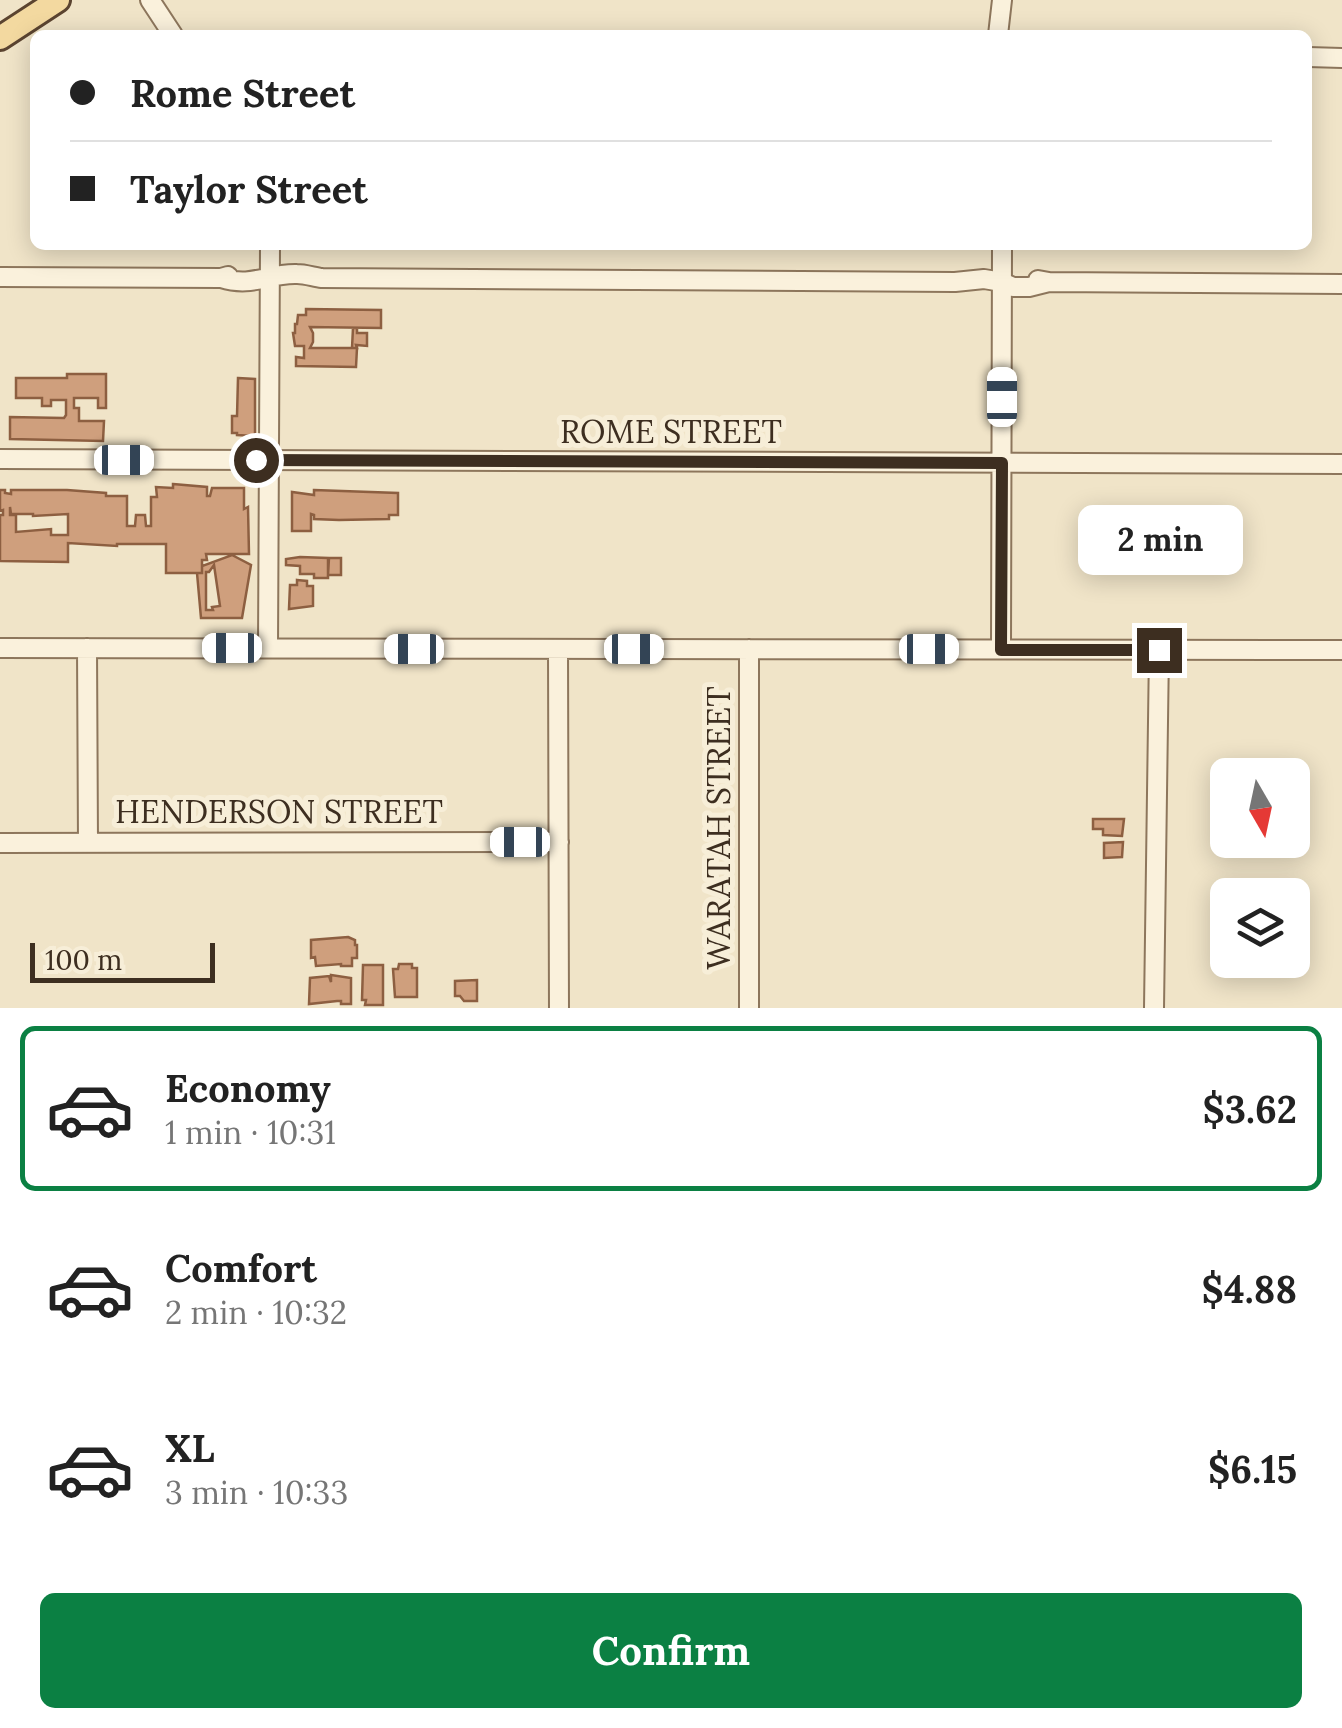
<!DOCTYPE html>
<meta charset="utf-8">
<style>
:root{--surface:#fff;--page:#f6f6f6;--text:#222;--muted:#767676;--line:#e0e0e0;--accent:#0b8043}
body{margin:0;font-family:Lora,serif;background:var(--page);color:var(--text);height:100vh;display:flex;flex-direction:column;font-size:38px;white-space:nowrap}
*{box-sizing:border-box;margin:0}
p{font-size:32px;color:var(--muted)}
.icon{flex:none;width:55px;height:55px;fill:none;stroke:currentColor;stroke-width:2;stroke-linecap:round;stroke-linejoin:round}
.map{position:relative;height:1008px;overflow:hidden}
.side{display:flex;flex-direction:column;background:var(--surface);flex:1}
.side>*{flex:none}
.banner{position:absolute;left:30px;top:30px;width:1282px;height:220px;border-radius:15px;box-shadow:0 5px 25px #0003;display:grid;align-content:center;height:220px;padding:0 40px;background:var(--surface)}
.needle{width:65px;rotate:171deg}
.buttons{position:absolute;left:1210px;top:758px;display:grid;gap:20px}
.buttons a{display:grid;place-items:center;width:100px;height:100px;border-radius:15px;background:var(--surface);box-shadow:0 5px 25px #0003;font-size:50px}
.scale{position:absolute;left:30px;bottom:25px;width:185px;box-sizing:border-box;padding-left:10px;border:5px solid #3d2e20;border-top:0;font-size:28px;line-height:35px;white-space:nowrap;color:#3d2e20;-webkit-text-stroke:8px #f7eed8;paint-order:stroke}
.end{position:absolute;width:45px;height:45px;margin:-22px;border:12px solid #3d2e20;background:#fff;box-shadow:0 0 0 5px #fff}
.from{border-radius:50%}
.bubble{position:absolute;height:70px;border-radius:15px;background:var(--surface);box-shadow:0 5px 25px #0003;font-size:32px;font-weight:700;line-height:70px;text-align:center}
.car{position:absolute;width:30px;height:60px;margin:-30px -15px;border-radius:12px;box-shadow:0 0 8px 2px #0007;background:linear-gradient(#fff 24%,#345 0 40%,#fff 0 76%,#345 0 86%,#fff 0)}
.banner b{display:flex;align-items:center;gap:35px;height:95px;font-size:38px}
.banner b+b{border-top:2px solid var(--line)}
.banner i{width:25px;height:25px;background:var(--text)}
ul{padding:18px 0 0;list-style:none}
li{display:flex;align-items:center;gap:30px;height:165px;margin:0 20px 15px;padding:0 20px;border:5px solid transparent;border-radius:15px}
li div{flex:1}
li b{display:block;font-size:38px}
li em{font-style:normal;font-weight:700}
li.on{border-color:var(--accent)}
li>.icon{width:90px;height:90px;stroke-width:1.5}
.primary-button{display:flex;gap:20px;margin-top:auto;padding:20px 40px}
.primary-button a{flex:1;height:115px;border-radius:15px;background:var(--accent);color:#fff;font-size:40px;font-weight:700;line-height:115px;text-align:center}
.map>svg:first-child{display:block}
</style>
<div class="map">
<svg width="1342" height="1008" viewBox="0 0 1342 1008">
<rect width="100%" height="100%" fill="#f0e4c8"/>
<path fill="#cf9f7d" stroke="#8d5f41" stroke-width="2.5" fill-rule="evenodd" d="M 306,309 L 381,310 L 381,328 L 310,327 L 313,333 L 313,342 L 310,348 L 357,348 L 356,367 L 296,366 L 296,357 L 304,358 L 304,346 L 295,346 L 293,333 L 295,333 L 295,324 L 297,324 L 298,315 L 306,315 Z
M 353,328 L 357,328 L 357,333 L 367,333 L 367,346 L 356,345 L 357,348 L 352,348 Z
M 67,374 L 106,374 L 106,408 L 98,408 L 98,398 L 74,398 L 74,408 L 79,408 L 79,421 L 104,421 L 103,441 L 10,439 L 10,417 L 64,418 L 66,415 L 66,400 L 51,400 L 51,406 L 42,406 L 42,398 L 16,398 L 16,378 L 67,378 Z
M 238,378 L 255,379 L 255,436 L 237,435 L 237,433 L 232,433 L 232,416 L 237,416 Z
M 173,484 L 207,487 L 207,496 L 210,496 L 212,488 L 244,488 L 244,509 L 248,507 L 249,554 L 206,554 L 207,560 L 202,560 L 202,573 L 166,573 L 166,544 L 117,544 L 117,546 L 68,543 L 68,562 L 0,561 L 0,515 L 3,515 L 3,510 L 0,511 L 0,490 L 5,490 L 5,493 L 11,494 L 11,490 L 67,490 L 106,493 L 106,496 L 127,496 L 127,526 L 135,526 L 136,515 L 145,515 L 146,526 L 151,526 L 151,497 L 157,497 L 156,487 L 173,488 ZM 10,507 L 11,514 L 33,514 L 33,516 L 68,514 L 68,535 L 51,535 L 51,529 L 16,532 L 16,515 L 10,515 Z
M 314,490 L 398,493 L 398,515 L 389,515 L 389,519 L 339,520 L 314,519 L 314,515 L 311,514 L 311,531 L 292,531 L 292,492 L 314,495 Z
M 232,555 L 251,565 L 242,618 L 201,618 L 197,573 L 202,573 L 202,566 ZM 214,565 L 220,606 L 212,607 L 213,610 L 206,610 L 206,572 L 209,572 Z
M 300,557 L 328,558 L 328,578 L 314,578 L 314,574 L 300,574 L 300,566 L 286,565 L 286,559 Z
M 329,558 L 341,558 L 341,575 L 328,575 Z
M 297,580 L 307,581 L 307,586 L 313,586 L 313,606 L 289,609 L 290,585 L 297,585 Z
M 1093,819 L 1124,819 L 1122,836 L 1103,835 L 1103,829 L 1093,829 Z
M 1123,842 L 1122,857 L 1104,858 L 1104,843 Z
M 348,937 L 355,940 L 355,945 L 357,945 L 357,958 L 352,958 L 352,966 L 341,966 L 341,964 L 316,966 L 315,957 L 311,958 L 311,940 Z
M 399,964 L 412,964 L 412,968 L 417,968 L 417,997 L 395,997 L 393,969 L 398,969 Z
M 363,965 L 383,965 L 383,1005 L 365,1005 L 366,1000 L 362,1000 Z
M 331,975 L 351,978 L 351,1004 L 341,1004 L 341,1001 L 337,1001 L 309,1004 L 310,978 L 329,976 L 331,982 Z
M 477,980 L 477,1001 L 464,1001 L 460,996 L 455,996 L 455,981 Z"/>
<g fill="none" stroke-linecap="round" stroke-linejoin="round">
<defs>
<path id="minor" d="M 150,0 L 173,35
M 998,35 L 1002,0
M 1308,57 L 1342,58
M 0,277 L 221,278 L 228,276
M 221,278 C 253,288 267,273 297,274 C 305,274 314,277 322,278 L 955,282 L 984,279 L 1002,282 L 1013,287 L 1029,287 L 1049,282
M 1038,280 L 1049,282 L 1342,284
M 0,459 L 1342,464
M 0,648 L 1342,650
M 87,648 L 88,843
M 268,648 L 270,245
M 558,649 L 559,1008
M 749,649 L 749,1008
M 1001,649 L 1002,245
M 0,843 L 559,842
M 1154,1008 L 1159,650"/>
<path id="major" d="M 0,38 L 58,0"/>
</defs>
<use href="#minor" stroke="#8d765c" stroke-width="22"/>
<use href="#major" stroke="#5b4430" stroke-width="28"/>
<use href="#minor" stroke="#faf1dc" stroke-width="18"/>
<use href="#major" stroke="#f3d9a0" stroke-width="22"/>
</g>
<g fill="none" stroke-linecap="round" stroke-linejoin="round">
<path stroke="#3d2e20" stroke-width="12" d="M 256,460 L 1002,463 L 1001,650 L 1159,650"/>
</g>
<g text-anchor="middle" stroke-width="10" stroke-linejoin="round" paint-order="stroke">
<g font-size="32" fill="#3d2e20" stroke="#f7eed8">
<text x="671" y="443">ROME STREET</text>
<text x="279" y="823">HENDERSON STREET</text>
<text transform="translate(719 828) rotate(-90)" y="11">WARATAH STREET</text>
</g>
</g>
</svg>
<div class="buttons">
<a><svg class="needle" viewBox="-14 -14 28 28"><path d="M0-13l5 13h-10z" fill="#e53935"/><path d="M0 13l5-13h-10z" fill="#767676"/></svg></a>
<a><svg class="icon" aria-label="layers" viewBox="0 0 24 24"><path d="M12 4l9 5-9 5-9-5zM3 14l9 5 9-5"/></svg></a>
</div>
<div class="scale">100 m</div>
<i class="end from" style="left:256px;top:460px"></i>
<i class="end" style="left:1159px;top:650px"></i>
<div class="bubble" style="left:1078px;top:505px;width:165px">2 min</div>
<i class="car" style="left:1002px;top:397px;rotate:0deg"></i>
<i class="car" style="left:124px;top:460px;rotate:90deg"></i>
<i class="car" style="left:232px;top:648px;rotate:270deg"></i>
<i class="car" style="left:414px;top:649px;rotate:270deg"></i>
<i class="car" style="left:634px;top:649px;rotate:90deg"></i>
<i class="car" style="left:929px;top:649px;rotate:90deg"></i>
<i class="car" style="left:520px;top:842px;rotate:270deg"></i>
<div class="banner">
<b><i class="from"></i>Rome Street</b>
<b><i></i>Taylor Street</b>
</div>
</div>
<section class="side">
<ul>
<li class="on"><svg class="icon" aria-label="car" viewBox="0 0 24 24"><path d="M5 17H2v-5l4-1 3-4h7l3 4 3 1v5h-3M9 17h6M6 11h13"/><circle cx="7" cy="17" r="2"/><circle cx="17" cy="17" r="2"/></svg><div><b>Economy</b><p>1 min · 10:31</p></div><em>$3.62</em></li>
<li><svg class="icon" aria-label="car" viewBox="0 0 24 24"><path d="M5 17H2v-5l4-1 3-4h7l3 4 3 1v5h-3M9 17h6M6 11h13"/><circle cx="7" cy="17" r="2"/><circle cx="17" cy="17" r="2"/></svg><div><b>Comfort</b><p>2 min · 10:32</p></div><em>$4.88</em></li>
<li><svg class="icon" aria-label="car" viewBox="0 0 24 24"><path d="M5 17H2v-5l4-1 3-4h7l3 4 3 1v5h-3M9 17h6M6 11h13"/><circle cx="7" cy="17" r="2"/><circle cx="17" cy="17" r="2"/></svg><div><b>XL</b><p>3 min · 10:33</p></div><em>$6.15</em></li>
</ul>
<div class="primary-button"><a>Confirm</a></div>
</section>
